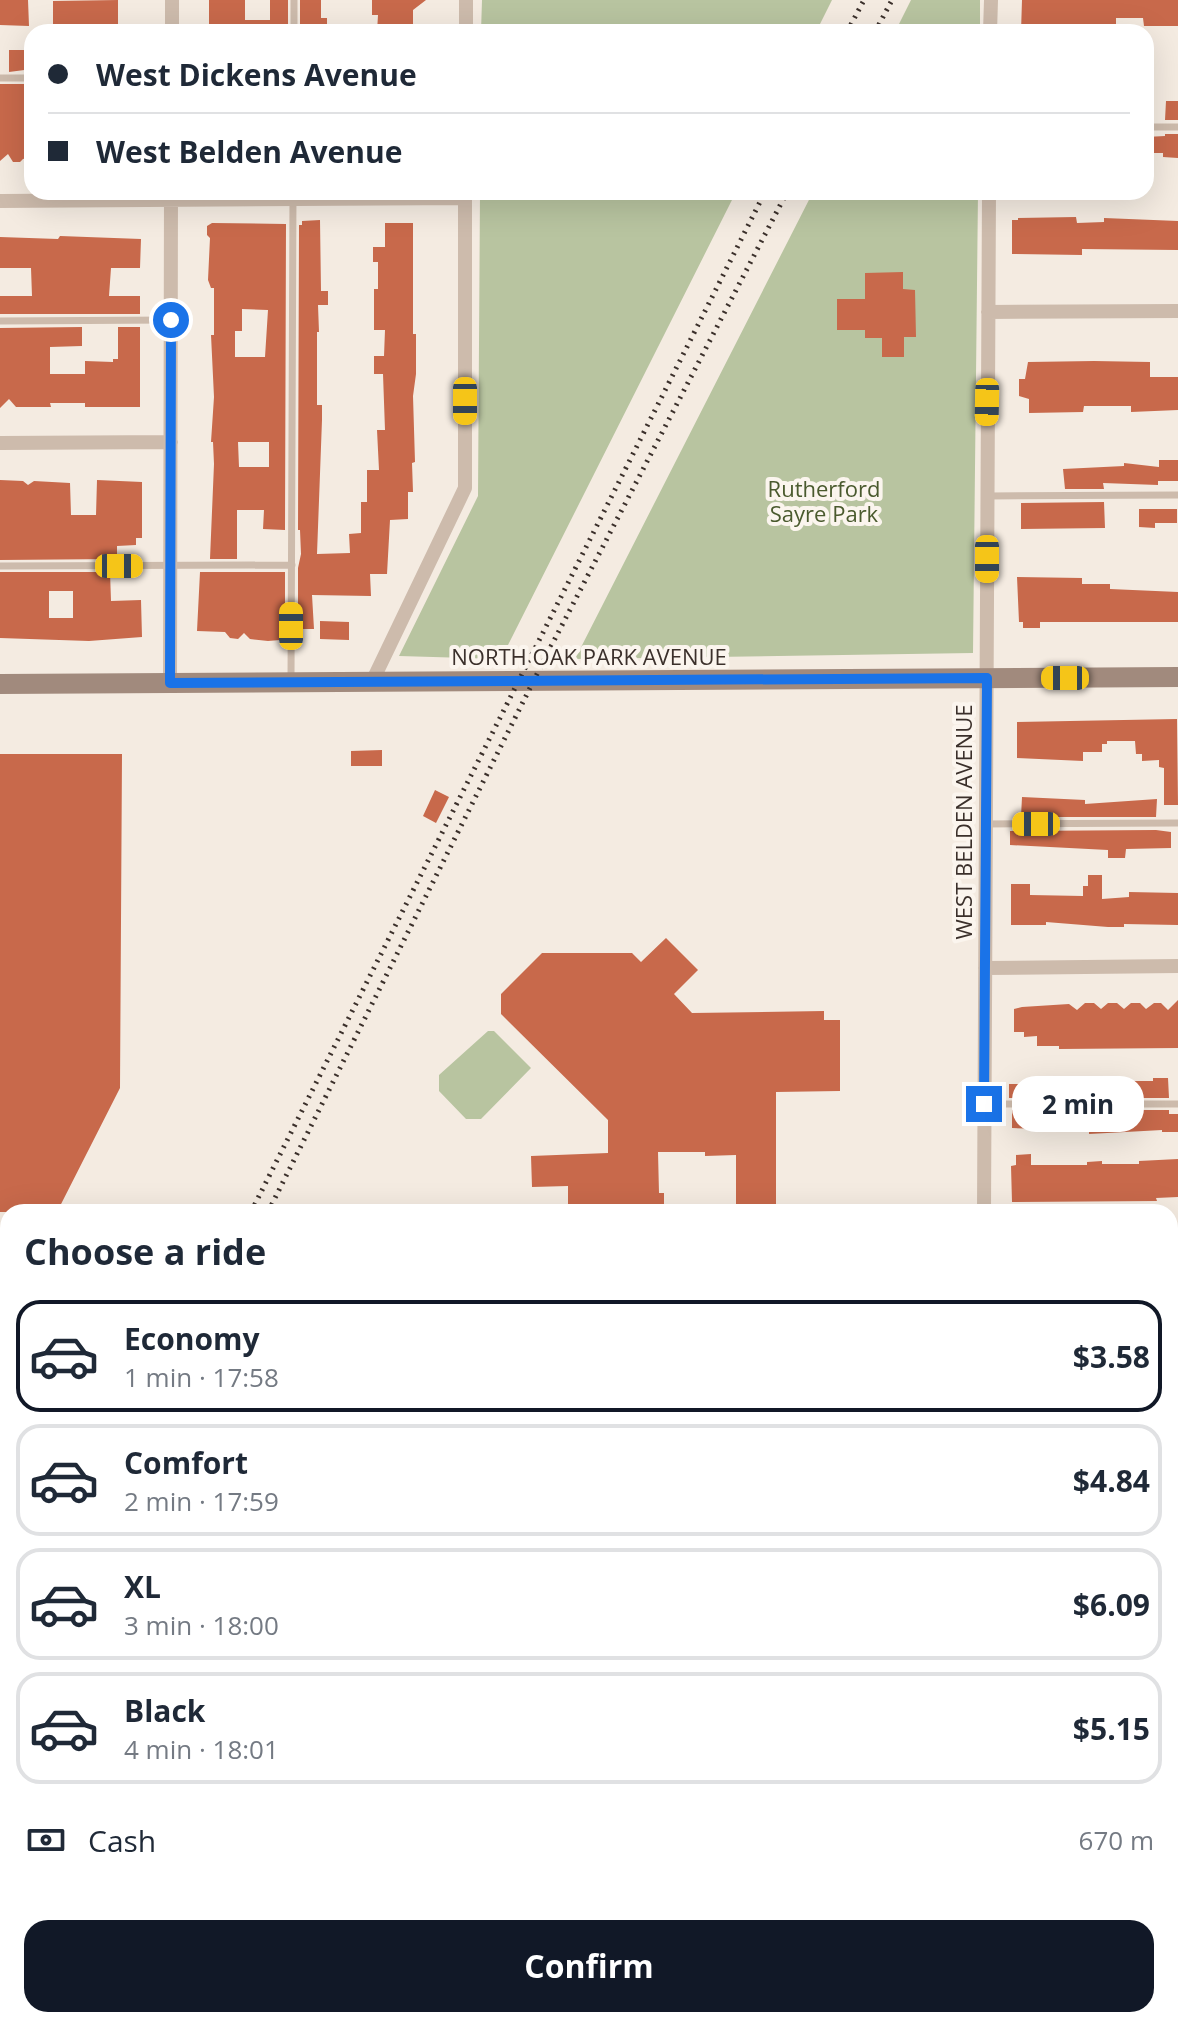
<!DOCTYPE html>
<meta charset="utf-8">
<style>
:root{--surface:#fff;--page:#f6f6f7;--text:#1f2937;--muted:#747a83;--line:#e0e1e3;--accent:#111827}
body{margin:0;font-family:"Open Sans",sans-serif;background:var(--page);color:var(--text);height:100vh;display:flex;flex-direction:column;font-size:30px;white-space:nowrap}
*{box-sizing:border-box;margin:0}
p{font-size:26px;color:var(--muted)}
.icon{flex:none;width:44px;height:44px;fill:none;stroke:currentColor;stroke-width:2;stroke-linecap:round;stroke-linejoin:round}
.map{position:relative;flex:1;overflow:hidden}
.side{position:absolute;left:0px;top:1204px;width:1178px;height:824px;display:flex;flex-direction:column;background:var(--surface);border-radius:24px 24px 0 0;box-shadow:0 8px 32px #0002}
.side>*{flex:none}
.hud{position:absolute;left:24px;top:24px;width:1130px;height:176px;border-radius:24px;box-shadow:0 8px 32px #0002;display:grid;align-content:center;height:176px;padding:0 24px;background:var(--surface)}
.end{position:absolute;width:36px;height:36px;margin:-18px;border:10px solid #1a73e8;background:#fff;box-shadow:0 0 0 4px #fff}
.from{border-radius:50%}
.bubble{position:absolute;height:56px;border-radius:24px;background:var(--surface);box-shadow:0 8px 32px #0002;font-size:26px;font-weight:700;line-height:56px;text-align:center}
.car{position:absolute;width:24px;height:48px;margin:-24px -12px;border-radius:10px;box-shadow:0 0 6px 2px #0007;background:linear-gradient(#f5c518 24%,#345 0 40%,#f5c518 0 76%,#345 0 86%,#f5c518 0)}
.hud b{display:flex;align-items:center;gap:28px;height:76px;font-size:30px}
.hud b+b{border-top:2px solid var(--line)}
.hud i{width:20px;height:20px;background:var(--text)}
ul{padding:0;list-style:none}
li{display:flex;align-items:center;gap:24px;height:112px;margin:0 16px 12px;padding:0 8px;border:4px solid var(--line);border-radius:24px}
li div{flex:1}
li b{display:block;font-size:30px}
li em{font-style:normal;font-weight:700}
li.current{border-color:var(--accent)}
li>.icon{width:72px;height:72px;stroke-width:1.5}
h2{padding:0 24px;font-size:36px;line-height:96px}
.pay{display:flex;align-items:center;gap:20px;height:88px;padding:0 24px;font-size:30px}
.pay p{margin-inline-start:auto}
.action{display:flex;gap:16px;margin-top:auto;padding:16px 24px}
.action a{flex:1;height:92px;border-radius:24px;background:var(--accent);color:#fff;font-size:32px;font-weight:700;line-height:92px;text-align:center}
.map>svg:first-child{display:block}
</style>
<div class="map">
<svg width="1178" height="2028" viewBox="0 0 1178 2028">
<rect width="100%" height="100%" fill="#f4ebe1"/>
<path fill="#b8c4a0" d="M 482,0 L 832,0 L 816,32 L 481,32 Z
M 911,0 L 980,0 L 980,32 L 895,32 Z
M 480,192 L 736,192 L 501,659 L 399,656 L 478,496 Z
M 813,192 L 978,192 L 973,653 L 575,659 Z
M 488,1031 L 494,1031 L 531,1068 L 481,1119 L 466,1119 L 439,1091 L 439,1075 Z"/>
<path fill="#c8694b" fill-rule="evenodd" d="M 0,0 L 28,0 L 29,26 L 0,25 Z
M 118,0 L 118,32 L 53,32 L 53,1 Z
M 209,0 L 245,0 L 245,20 L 270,20 L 270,0 L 288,0 L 288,32 L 209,32 Z
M 300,0 L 321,0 L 321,18 L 327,18 L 327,32 L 300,32 Z
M 372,0 L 426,0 L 413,10 L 413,32 L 377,32 L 378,15 L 372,15 Z
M 1022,0 L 1178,0 L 1178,26 L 1144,26 L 1143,18 L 1116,18 L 1116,30 L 1021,32 Z
M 9,50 L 32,50 L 32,69 L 9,72 Z
M 0,84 L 28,84 L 29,120 L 32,120 L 32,157 L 23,159 L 20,162 L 13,162 L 8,154 L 0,161 Z
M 1166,101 L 1178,101 L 1178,120 L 1165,120 Z
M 1165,134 L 1178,134 L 1178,158 L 1163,157 L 1163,153 L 1146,153 L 1146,137 L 1165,136 Z
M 1076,217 L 1077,223 L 1104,222 L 1104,218 L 1178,221 L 1178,250 L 1082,249 L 1082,255 L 1012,254 L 1012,220 L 1018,220 L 1018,218 Z
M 320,220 L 321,291 L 328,291 L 328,305 L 318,305 L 319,332 L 317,332 L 317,405 L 322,405 L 322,420 L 317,554 L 350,553 L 349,534 L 361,533 L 361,502 L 367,502 L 367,470 L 379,470 L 377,430 L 385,430 L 383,374 L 374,374 L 374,356 L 384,356 L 385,330 L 374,330 L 374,289 L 378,289 L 378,262 L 373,262 L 373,247 L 385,247 L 385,223 L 413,223 L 413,334 L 416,334 L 416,374 L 413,396 L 415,462 L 412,463 L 413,492 L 408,492 L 408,519 L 390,520 L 387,574 L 370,574 L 371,596 L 312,595 L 314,629 L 298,629 L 298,568 L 301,554 L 300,530 L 298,530 L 299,225 L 302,225 L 302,221 Z
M 212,223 L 286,224 L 285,530 L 263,529 L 264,510 L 237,510 L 237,559 L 210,559 L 214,464 L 213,442 L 211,442 L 214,397 L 211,335 L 214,335 L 214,288 L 211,288 L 208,280 L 210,238 L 207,235 L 207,226 ZM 242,309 L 268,310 L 265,357 L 235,357 L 235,331 L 242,331 ZM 238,442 L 269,442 L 269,467 L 239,467 Z
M 60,236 L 141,239 L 140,268 L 111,268 L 109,296 L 140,296 L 140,314 L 0,314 L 0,296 L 32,296 L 31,268 L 0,268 L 0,237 L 58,239 Z
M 903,272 L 903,289 L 915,290 L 916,337 L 904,337 L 904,357 L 882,357 L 882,338 L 865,338 L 865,330 L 837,330 L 837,299 L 865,299 L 865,273 Z
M 82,327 L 82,346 L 50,347 L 50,374 L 85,374 L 85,361 L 113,362 L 113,359 L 118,359 L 118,327 L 140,327 L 140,407 L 85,407 L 85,403 L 50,403 L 51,407 L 16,407 L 9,399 L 0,408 L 0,328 Z
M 1094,361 L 1150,362 L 1150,377 L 1178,377 L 1178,410 L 1131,412 L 1131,406 L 1084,406 L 1083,412 L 1029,413 L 1029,399 L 1019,396 L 1019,379 L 1025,379 L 1028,362 Z
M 1159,460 L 1178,460 L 1178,481 L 1158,481 L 1158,485 L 1103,483 L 1104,489 L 1065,489 L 1063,469 L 1124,466 L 1124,463 L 1159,467 Z
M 0,480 L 23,481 L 28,485 L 34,481 L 70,483 L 71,515 L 96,515 L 97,480 L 142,482 L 142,538 L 136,538 L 136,545 L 117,546 L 117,559 L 0,560 Z
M 1104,502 L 1105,528 L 1021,529 L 1021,503 Z
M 1139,509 L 1177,509 L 1177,523 L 1155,523 L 1155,528 L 1139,527 Z
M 0,572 L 110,572 L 111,601 L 141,600 L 142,637 L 89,641 L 0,638 ZM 49,591 L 73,591 L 73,618 L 49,618 Z
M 200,572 L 285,572 L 285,637 L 280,640 L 268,641 L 250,639 L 244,633 L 238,639 L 230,638 L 225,632 L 197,631 Z
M 1017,577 L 1082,578 L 1082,584 L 1110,584 L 1110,589 L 1178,592 L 1178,622 L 1040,622 L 1040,628 L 1023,628 L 1023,622 L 1019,622 Z
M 320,621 L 349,622 L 349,640 L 320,639 Z
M 1177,719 L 1178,805 L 1164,805 L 1164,768 L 1159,767 L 1159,760 L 1142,761 L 1142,754 L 1136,754 L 1135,741 L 1107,741 L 1107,744 L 1102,744 L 1102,752 L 1083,752 L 1083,761 L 1017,758 L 1017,722 Z
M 382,750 L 382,766 L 351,766 L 351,751 Z
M 0,754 L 122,754 L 120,1088 L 57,1212 L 0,1212 Z
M 435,790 L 449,797 L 436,823 L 423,816 Z
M 1022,797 L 1085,800 L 1085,804 L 1157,799 L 1156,817 L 1021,817 Z
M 1156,830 L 1171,832 L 1171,848 L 1126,849 L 1125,858 L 1108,858 L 1108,850 L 1010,845 L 1010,831 Z
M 1088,875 L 1102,875 L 1102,899 L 1129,897 L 1129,892 L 1178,893 L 1178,925 L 1124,924 L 1124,927 L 1108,927 L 1046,922 L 1046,925 L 1011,925 L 1011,884 L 1030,884 L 1030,895 L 1083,896 L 1083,886 L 1088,886 Z
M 666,938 L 698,970 L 674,994 L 692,1013 L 824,1011 L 824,1020 L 840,1020 L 840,1091 L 776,1092 L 776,1212 L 736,1212 L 736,1155 L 705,1156 L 705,1152 L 658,1152 L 659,1193 L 664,1193 L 664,1208 L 648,1208 L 648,1212 L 584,1212 L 584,1209 L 568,1209 L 568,1186 L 532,1187 L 531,1156 L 608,1153 L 608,1120 L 501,1014 L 501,994 L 542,953 L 632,953 L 641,962 Z
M 1178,1000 L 1178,1048 L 1059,1049 L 1059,1046 L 1037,1046 L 1037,1036 L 1024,1037 L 1024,1032 L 1014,1032 L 1014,1009 L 1022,1007 L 1069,1004 L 1077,1010 L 1085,1003 L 1094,1003 L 1101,1009 L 1108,1003 L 1117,1003 L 1124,1009 L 1131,1003 L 1140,1003 L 1146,1009 L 1154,1003 L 1161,1003 L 1168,1010 Z
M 1153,1078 L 1168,1078 L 1169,1098 L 1009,1098 L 1009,1084 L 1040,1084 L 1040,1081 L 1153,1081 Z
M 1012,1110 L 1169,1110 L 1169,1114 L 1178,1114 L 1178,1132 L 1162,1132 L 1162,1130 L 1089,1134 L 1089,1130 L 1044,1131 L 1043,1129 L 1012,1128 Z
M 1031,1154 L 1031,1165 L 1087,1165 L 1087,1162 L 1102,1161 L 1102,1164 L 1139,1164 L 1139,1161 L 1178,1159 L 1178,1197 L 1156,1198 L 1157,1201 L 1012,1202 L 1011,1166 L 1016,1165 L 1016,1155 Z"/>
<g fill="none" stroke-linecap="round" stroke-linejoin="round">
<path stroke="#cdbbac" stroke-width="7" d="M 294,32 L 294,0
M 0,78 L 32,78
M 1146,127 L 1178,127
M 0,321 L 171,320
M 989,496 L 1178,495
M 0,566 L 292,565
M 291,680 L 293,192
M 986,824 L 1178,823
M 984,1104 L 1178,1104
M 1170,1362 L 1178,1362
M 1170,1616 L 1178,1616
M 1170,1853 L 1178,1853
M 1008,2020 L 1008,2028
M 1036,2028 L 1036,2020
M 1122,2028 L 1122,2020"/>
<path stroke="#cdbbac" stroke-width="14" d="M 172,32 L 172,0
M 466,32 L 466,0
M 990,32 L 991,0
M 0,201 L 465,198
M 988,312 L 1178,311
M 0,443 L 171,442
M 372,682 L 465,488 L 465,192
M 170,683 L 171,192
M 985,968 L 1178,966
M 984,1212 L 989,192
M 1170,1247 L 1178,1247
M 746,2020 L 746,2028
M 401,2028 L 405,2020"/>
<path stroke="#a18a7d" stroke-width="20" d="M 0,684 L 1178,677"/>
<path stroke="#3b302b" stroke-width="5" stroke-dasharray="2 6" stroke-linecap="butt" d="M 847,32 L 864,0
M 875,32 L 892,0
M 251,1212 L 765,192
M 268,1212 L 546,656 L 787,192
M 0,1655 L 8,1642
M 0,1706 L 8,1690
M 0,1738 L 8,1722
M 0,1758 L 8,1743"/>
</g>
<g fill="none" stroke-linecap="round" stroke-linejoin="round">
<path stroke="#1a73e8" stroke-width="10" d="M 171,320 L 170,683 L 987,678 L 984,1104"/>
</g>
<g text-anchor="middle" stroke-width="8" stroke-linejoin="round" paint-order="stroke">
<g font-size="22" fill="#4a5a2e" stroke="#fbf5ee">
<text x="824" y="497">Rutherford<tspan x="824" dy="25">Sayre Park</tspan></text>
</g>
<g font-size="22" fill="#3b302b" stroke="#fbf5ee">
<text x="589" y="665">NORTH OAK PARK AVENUE</text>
<text transform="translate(964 822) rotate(-90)" y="8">WEST BELDEN AVENUE</text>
</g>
</g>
</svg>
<i class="end from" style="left:171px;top:320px"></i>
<i class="end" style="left:984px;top:1104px"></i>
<div class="bubble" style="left:1012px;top:1076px;width:132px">2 min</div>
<i class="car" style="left:465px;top:401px;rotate:180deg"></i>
<i class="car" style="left:987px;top:402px;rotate:181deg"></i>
<i class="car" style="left:987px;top:559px;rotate:180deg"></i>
<i class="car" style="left:119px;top:566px;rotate:90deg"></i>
<i class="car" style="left:291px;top:626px;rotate:0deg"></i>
<i class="car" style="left:1065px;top:678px;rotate:270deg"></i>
<i class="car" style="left:1036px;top:824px;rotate:270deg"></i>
<div class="hud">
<b><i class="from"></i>West Dickens Avenue</b>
<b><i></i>West Belden Avenue</b>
</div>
<section class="side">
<h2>Choose a ride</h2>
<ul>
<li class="current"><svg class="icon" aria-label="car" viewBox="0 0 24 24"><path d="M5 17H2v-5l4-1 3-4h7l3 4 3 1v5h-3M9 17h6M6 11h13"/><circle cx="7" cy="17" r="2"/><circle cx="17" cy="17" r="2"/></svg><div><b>Economy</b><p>1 min · 17:58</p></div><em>$3.58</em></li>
<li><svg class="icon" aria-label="car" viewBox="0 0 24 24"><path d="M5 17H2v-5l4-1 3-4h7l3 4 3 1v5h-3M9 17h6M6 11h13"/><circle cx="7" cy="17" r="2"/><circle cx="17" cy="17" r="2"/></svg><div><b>Comfort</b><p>2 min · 17:59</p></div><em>$4.84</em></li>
<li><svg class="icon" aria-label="car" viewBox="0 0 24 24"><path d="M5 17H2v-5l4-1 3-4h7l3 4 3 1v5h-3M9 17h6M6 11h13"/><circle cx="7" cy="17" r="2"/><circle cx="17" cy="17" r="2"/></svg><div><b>XL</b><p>3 min · 18:00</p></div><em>$6.09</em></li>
<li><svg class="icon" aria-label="car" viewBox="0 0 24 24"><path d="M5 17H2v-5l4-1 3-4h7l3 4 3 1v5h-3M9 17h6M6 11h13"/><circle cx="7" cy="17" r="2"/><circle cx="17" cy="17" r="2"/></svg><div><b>Black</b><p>4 min · 18:01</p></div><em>$5.15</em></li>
</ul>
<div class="pay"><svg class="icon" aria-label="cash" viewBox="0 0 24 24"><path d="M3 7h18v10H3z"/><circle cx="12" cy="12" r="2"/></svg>Cash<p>670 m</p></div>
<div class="action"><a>Confirm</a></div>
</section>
</div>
